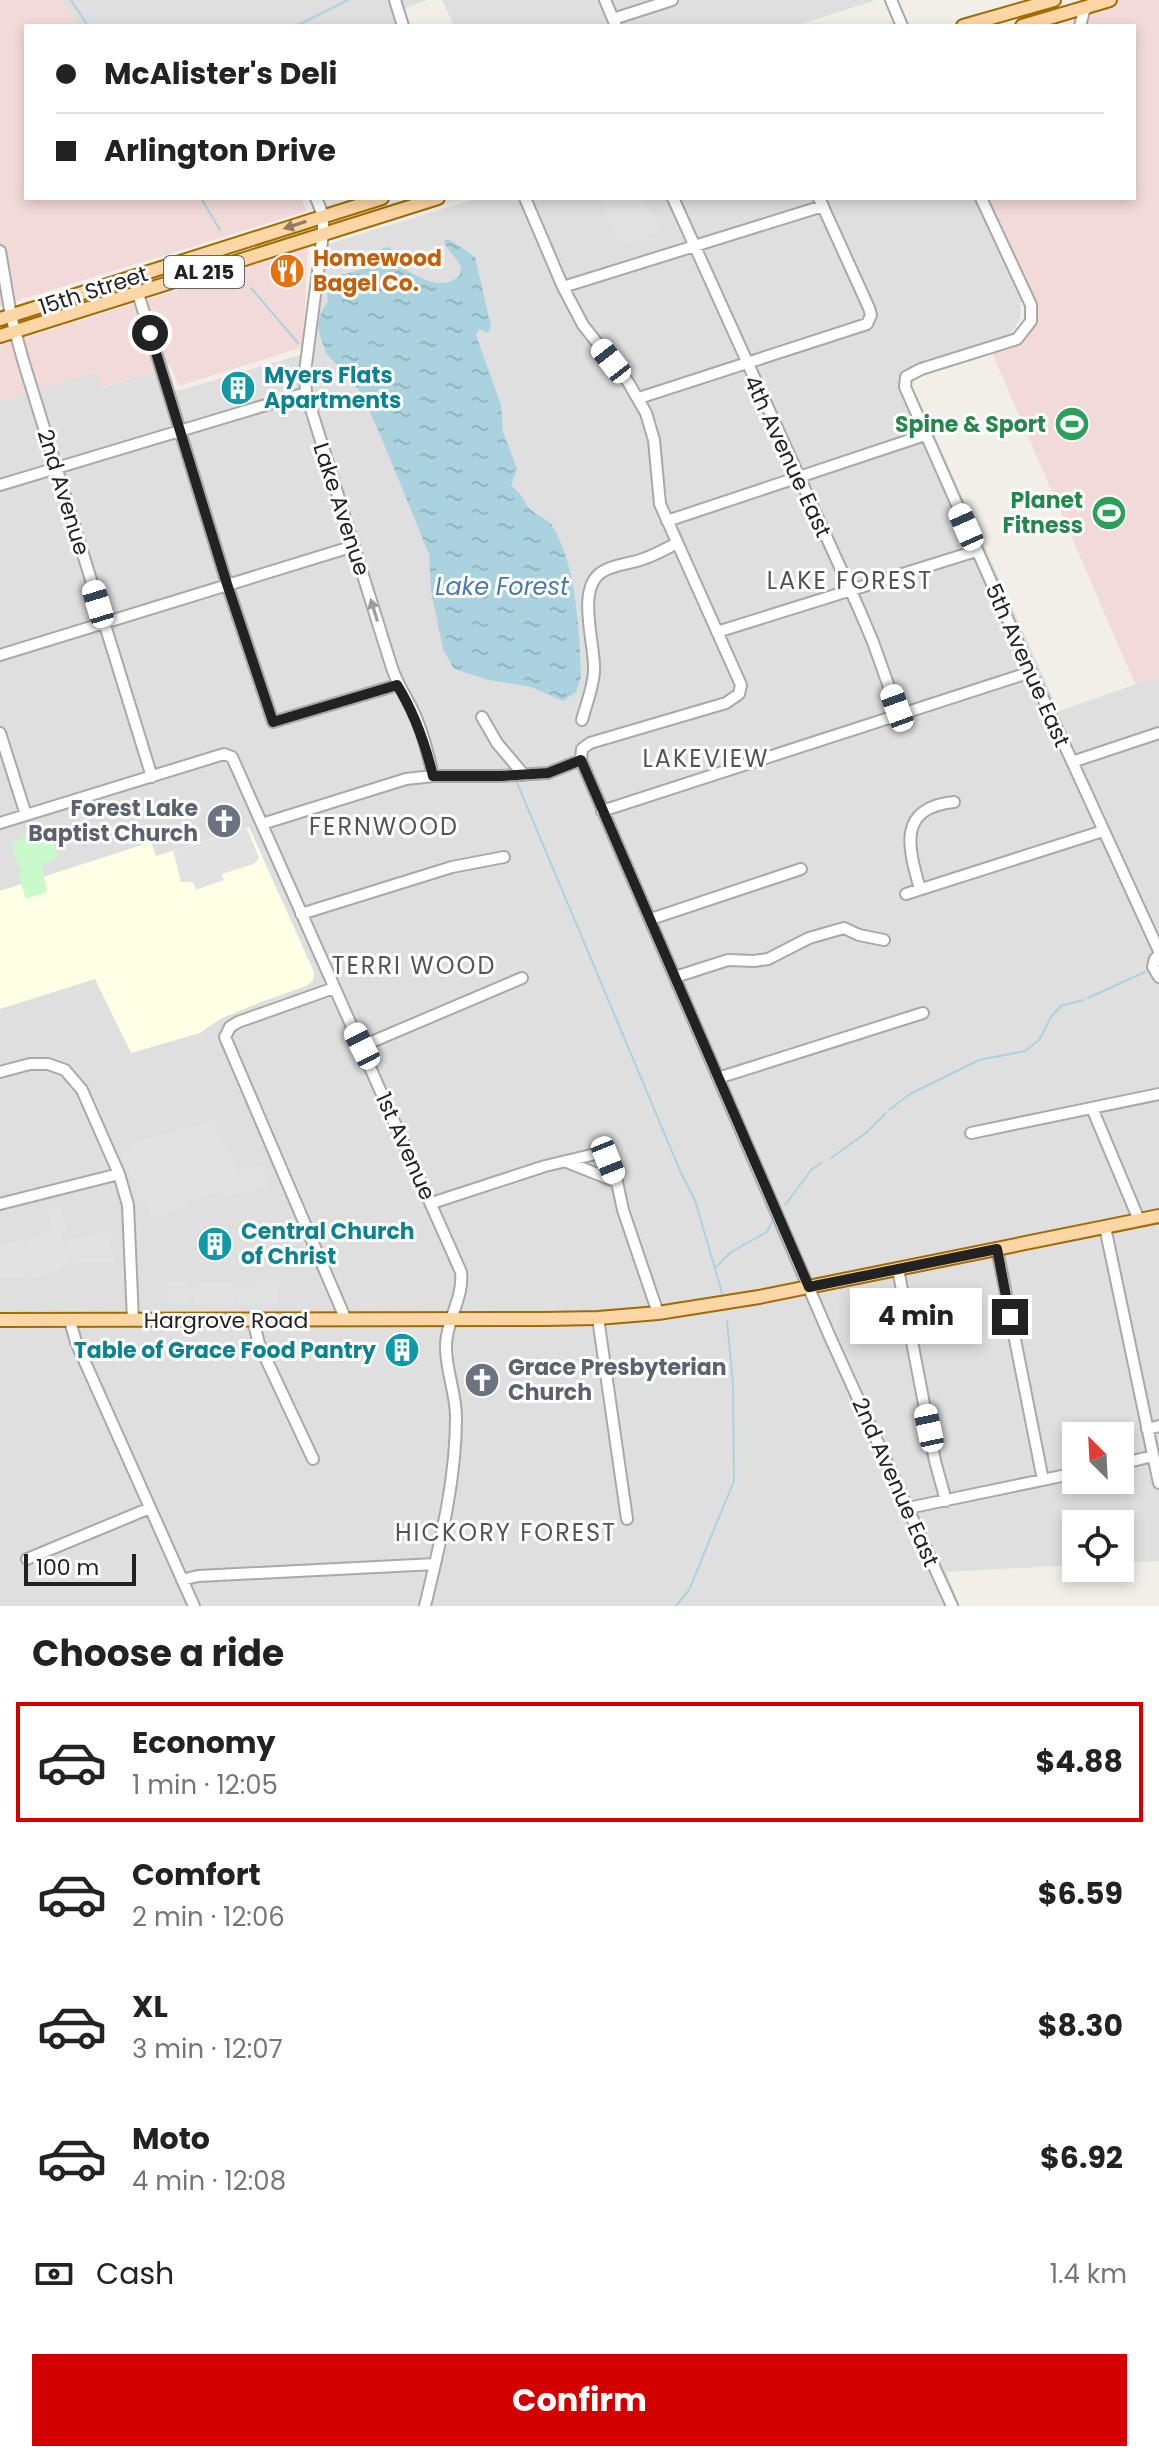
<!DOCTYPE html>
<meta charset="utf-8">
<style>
:root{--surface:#fff;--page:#f6f6f6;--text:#222;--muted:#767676;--line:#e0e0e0;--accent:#d40000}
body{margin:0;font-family:Poppins,sans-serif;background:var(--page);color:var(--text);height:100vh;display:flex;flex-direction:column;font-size:30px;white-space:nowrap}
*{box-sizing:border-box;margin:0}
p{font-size:26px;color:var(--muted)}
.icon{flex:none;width:44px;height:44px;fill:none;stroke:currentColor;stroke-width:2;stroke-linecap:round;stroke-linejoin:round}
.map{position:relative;height:1606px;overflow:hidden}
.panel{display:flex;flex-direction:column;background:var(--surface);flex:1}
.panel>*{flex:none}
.guide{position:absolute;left:24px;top:24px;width:1112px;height:176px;border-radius:0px;box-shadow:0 4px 12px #0003;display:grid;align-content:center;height:176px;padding:0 32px;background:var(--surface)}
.needle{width:52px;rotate:336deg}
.buttons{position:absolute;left:1062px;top:1422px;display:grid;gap:16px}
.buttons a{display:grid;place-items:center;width:72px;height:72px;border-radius:0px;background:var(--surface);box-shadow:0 4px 12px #0003;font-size:40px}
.scale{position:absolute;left:24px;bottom:20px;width:112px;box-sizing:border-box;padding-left:8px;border:4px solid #222;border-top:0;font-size:22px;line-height:28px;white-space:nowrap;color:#222;-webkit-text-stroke:6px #fff;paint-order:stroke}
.end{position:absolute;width:36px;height:36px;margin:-18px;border:10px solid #222;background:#fff;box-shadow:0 0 0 4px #fff}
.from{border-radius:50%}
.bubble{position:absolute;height:56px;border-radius:0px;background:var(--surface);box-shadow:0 4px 12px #0003;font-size:26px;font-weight:700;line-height:56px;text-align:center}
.car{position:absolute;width:24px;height:48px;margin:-24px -12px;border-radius:10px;box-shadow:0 0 6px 2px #0007;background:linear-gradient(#fff 24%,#345 0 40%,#fff 0 76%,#345 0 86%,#fff 0)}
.guide b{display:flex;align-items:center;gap:28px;height:76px;font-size:30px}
.guide b+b{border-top:2px solid var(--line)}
.guide i{width:20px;height:20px;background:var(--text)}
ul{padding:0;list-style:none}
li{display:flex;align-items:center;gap:24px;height:120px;margin:0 16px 12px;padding:0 16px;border:4px solid transparent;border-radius:0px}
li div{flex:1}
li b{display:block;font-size:30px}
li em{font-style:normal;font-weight:700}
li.selected{border-color:var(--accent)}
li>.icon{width:72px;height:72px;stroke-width:1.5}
h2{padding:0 32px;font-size:36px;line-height:96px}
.pay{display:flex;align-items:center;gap:20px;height:88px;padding:0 32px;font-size:30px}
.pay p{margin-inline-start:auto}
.button{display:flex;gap:16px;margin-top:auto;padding:16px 32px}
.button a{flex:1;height:92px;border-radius:0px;background:var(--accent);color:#fff;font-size:32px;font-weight:700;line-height:92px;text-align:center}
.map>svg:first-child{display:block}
</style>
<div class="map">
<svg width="1159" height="1606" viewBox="0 0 1159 1606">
<defs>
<pattern id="water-ripples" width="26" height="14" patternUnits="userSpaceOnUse" patternTransform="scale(2)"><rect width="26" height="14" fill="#aad3df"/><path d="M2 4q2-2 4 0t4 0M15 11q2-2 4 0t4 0" fill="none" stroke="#92b5bf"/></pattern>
</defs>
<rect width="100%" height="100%" fill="#f2efe9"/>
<path fill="#e0dfdf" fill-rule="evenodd" d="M 61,0 L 427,0 L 393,13 L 398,26 L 78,26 Z
M 442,0 L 876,0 L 795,26 L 454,26 Z
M 478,198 L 980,198 L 1021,297 L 1020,319 L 1011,334 L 907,374 L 1059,711 L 1159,676 L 1159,1561 L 1120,1563 L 1120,1524 L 1076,1524 L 1076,1565 L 946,1572 L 960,1606 L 0,1606 L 0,401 L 96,371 L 102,388 L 158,369 L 167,394 L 314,351 L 325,245 ZM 1076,1436 L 1120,1436 L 1120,1480 L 1076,1480 Z"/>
<path fill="#f2dad9" d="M 0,0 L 61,0 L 78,26 L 26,26 L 26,198 L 301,198 L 307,211 L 0,306 Z
M 1118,0 L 1159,0 L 1159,676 L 1135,684 L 990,348 L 1017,339 L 1032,311 L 981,198 L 1134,198 L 1134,26 L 1084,26 L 1079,14 Z
M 308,246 L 303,347 L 179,386 L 170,365 L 101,388 L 96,371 L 0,401 L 0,345 L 150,299 Z"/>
<path fill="#ffffe5" d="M 249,827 L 314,972 L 313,981 L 306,986 L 261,1002 L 220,1019 L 200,1033 L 131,1053 L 95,979 L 0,1009 L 0,891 L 151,842 L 156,856 Z"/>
<path fill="#c8facc" d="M 45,830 L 49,831 L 58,855 L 56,859 L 32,867 L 42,865 L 47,892 L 26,899 L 18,873 L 24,870 L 20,869 L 11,843 Z"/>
<path fill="#e2e2e2" d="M 599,198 L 643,198 L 659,232 L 620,246 Z
M 247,828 L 259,858 L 254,864 L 222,874 L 224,880 L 196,890 L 193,882 L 181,882 L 173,851 Z
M 213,1121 L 237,1172 L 262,1165 L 267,1186 L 222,1198 L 220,1192 L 187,1201 L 189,1207 L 150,1217 L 146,1198 L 138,1198 L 136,1187 L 122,1156 L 133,1143 Z
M 61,1206 L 68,1233 L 61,1235 L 64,1246 L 69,1245 L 67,1239 L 110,1233 L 114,1263 L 73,1263 L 71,1257 L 67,1258 L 68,1264 L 45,1276 L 31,1278 L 28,1270 L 24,1271 L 25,1277 L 0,1277 L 0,1246 L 22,1240 L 24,1246 L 29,1246 L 27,1239 L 50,1233 L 52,1240 L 55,1239 L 47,1210 Z
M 168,1281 L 187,1281 L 188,1289 L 197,1289 L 197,1283 L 232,1283 L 233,1288 L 251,1288 L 252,1282 L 277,1281 L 277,1304 L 238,1304 L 238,1298 L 235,1298 L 234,1304 L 195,1304 L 195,1297 L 188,1297 L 187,1304 L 168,1304 Z"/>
<path fill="url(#water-ripples)" d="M 445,240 L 450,240 L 475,257 L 491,326 L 488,333 L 479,329 L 476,335 L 501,405 L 503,432 L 517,469 L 511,486 C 524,495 522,501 531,510 C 537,516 546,518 551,524 C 576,560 580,634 581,677 L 576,692 L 563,701 L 531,687 L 489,680 L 454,669 L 443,649 L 431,591 L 429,554 L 379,432 L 359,390 L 326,353 L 320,336 L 318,324 L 322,310 L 328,302 L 326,281 C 338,272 353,275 364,267 C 375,259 374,249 389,247 L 397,254 L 399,265 C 418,277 441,293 460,275 L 461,266 L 444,243 Z"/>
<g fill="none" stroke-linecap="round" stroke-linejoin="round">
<path stroke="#aad3df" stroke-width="2" d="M 71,0 L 88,26
M 296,26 L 348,0
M 201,198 L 220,230
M 251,288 L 298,343
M 505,761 L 512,769
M 515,778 L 681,1173 L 695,1200 L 722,1293
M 1088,998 L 1145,972
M 889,1110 L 910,1094 L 979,1060 L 1025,1051 L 1039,1040 L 1051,1017 L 1061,1006 L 1083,1000
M 831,1158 L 866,1133 L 886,1113
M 785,1205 L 812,1169 L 821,1163
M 716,1267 L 731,1252 L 767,1232 L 772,1222
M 676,1606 L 689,1590 L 734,1481 L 733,1384 L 727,1321"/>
<defs>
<path id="minor" d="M 395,0 L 403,26
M 605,0 L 616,26
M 891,0 L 902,26
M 613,19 L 672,0
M 1080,26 L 1084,11 L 1088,7
M 316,198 L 323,215 L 323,233 L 305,372 L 306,393 L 392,668 C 397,683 405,695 412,709 C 422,729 428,753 433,776
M 525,198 L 563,287 L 583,325 L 628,382 L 646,413 L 654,440 L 660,504 L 741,685 L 739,694 L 726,703 L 590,743 L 582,749 L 581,760 L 830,1337 L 952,1606
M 673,198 L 859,609 L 873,642 L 899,715
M 981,198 L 1031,305 L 1031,321 L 1017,339 L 921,369 L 906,377 L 905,387 L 1031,672 L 1159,951
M 0,251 L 11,316 L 23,360 L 152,777
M 133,277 L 227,584 L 273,722 L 397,685
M 563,287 L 823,206
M 639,398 L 867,324 L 871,315 L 869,308 L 819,198
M 0,485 L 306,393
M 667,521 L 925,435
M 717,632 L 976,551
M 0,655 L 354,546
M 482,717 L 497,743 L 524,775
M 582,720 C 586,705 593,688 594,672 C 596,646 575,589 602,572 C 614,564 630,564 643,559 C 655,555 666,549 677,543
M 0,733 L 26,815
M 1072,762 L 1159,733
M 602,811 L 1031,672
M 0,823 L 224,754 L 232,757 L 461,1272 C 464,1297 447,1319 446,1344 C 445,1369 456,1392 456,1417 C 456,1482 440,1543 425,1606
M 262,824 L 406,779 L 433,776 L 502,776 L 548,773 L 581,760
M 920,889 C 908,847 897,808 954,802
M 906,894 L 1103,831
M 301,914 L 452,867 L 504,857
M 651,919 L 801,869
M 1159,955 L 1155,959 L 1153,967 L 1159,977
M 675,977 L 728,960 L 754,961 L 768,959 L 809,938 L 844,928 L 859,935 L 884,940
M 334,988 L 238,1022 L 230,1027 L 225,1037 L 346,1320
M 362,1046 L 522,978
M 0,1072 L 30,1064 L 48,1064 L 65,1070 L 82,1090 L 119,1174 L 128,1205 L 133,1320
M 718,1078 L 923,1013
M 1092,1108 L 1139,1220
M 971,1133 L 1159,1094
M 567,1162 L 617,1182
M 432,1203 L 545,1166 L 604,1152 L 617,1182 L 623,1210 L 658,1313
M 0,1204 L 119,1174
M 1105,1227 L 1159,1483
M 997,1249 L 1043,1480
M 898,1269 L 935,1461 L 946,1501
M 598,1318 L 627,1519
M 253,1319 L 259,1344 L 313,1459
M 70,1321 L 76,1342 L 194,1606
M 1147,1429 L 1159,1426
M 1120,1464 L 1153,1456
M 908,1508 L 1076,1473
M 27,1559 L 150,1508
M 182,1580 L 198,1576 L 435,1564"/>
<path id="major" d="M 963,26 L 1054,0
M 1022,26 L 1110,0
M 0,319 L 382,198
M 0,336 L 438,198
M 0,1320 L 544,1319 L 598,1318 L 658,1313 L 759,1297 L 1159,1216"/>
</defs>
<use href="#minor" stroke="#a9a9a9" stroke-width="14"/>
<use href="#major" stroke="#a06b00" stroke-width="16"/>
<use href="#minor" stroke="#fff" stroke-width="10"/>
<use href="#major" stroke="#fcd6a4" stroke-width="12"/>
</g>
<defs><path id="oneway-solid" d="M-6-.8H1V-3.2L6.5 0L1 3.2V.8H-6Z" transform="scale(2)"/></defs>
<use fill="#8f7c63" href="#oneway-solid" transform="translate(295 225) rotate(162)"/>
<use fill="#9c9c9c" href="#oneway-solid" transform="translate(374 610) rotate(-107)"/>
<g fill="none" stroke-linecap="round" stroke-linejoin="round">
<path stroke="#222" stroke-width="10" d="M 150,333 L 227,584 L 273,722 L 397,685 C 415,714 425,743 433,776 L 502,776 L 548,773 L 581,760 L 809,1287 L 997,1249 L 1010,1317"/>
</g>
<defs>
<symbol id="restaurant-disc" viewBox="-11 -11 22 22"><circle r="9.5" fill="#e8710a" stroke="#fff"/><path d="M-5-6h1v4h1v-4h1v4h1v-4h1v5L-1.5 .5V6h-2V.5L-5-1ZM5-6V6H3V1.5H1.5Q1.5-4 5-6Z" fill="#fff"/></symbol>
<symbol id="building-disc" viewBox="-11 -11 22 22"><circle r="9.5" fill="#0f9aa8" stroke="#fff"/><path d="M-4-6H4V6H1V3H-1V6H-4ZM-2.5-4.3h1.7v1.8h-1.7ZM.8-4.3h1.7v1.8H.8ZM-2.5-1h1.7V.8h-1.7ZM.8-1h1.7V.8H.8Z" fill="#fff"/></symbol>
<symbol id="stadium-disc" viewBox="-11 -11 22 22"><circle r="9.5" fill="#2e9e5b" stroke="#fff"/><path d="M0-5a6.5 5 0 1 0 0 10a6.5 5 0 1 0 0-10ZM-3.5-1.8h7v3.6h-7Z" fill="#fff"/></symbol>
<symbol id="church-disc" viewBox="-11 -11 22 22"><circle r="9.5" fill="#6b7280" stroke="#fff"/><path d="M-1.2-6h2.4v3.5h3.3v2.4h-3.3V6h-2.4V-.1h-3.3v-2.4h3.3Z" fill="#fff"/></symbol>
</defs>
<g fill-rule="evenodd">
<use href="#restaurant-disc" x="267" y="251" width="40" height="40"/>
<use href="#building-disc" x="218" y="368" width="40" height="40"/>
<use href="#stadium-disc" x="1052" y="404" width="40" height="40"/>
<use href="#stadium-disc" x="1089" y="493" width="40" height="40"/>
<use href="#church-disc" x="204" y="801" width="40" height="40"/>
<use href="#building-disc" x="195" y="1224" width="40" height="40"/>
<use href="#building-disc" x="382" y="1330" width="40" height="40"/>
<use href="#church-disc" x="462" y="1360" width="40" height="40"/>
</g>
<g text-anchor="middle" stroke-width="6" stroke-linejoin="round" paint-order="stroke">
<rect fill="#fff" stroke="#646464" stroke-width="2" x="164" y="256" width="80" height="32" rx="6"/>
<g font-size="20" font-weight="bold" fill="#222">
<text x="204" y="279">AL 215</text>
</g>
<g font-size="22" font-weight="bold" fill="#c56008" stroke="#fff" text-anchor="start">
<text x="313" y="266">Homewood<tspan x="313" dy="25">Bagel Co.</tspan></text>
</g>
<g font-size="22" fill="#222" stroke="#fff">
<text transform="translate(93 290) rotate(-18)" y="8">15th Street</text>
<text transform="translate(788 456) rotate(65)" y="8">4th Avenue East</text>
<text transform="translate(64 492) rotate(73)" y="8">2nd Avenue</text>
<text transform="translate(342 509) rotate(72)" y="8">Lake Avenue</text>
<text transform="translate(1028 665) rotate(66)" y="8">5th Avenue East</text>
<text transform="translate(406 1146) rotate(66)" y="8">1st Avenue</text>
<text x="226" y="1328">Hargrove Road</text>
<text transform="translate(896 1482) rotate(66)" y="8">2nd Avenue East</text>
</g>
<g font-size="22" font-weight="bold" fill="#0d838f" stroke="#fff" text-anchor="start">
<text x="264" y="383">Myers Flats<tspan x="264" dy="25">Apartments</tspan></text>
<text x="241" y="1239">Central Church<tspan x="241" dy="25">of Christ</tspan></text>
<text x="376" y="1358" text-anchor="end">Table of Grace Food Pantry</text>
</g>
<g font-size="22" font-weight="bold" fill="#27864d" stroke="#fff" text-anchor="end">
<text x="1046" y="432">Spine &amp; Sport</text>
<text x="1083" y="508">Planet<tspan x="1083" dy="25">Fitness</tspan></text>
</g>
<g font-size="22" font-weight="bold" fill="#5b616d" stroke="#fff" text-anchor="end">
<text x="198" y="816">Forest Lake<tspan x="198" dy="25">Baptist Church</tspan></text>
<text x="508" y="1375" text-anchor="start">Grace Presbyterian<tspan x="508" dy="25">Church</tspan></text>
</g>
<g font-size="24" letter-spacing="2" fill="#555" stroke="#fff">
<text x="850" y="589">LAKE FOREST</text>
<text x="706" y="767">LAKEVIEW</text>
<text x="384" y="835">FERNWOOD</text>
<text x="414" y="974">TERRI WOOD</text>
<text x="506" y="1541">HICKORY FOREST</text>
</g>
<g font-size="24" font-style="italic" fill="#4a7aab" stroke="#fff">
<text x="502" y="595">Lake Forest</text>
</g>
</g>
</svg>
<div class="buttons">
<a><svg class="needle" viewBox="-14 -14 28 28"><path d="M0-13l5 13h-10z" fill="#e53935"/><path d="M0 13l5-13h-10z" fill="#767676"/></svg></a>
<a><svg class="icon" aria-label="locate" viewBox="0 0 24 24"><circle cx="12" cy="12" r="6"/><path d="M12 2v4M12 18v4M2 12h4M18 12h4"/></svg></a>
</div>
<div class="scale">100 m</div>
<i class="end from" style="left:150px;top:333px"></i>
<i class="end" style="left:1010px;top:1317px"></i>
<div class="bubble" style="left:850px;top:1288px;width:132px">4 min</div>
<i class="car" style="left:611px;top:361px;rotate:322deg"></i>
<i class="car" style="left:966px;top:527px;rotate:336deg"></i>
<i class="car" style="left:98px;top:604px;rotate:343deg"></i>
<i class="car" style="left:897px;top:708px;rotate:340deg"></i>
<i class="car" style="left:362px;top:1046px;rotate:333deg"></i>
<i class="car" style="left:608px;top:1160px;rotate:158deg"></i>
<i class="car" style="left:929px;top:1428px;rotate:348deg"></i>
<div class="guide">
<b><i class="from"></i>McAlister's Deli</b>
<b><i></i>Arlington Drive</b>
</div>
</div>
<section class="panel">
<h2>Choose a ride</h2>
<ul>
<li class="selected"><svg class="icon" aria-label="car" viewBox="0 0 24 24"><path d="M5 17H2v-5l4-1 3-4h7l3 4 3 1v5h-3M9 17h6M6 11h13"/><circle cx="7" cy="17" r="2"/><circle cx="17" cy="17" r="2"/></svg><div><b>Economy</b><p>1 min · 12:05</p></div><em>$4.88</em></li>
<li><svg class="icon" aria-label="car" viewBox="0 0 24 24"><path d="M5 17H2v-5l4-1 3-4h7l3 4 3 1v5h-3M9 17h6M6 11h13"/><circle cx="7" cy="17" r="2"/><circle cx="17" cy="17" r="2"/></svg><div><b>Comfort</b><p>2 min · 12:06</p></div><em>$6.59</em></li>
<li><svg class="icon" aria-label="car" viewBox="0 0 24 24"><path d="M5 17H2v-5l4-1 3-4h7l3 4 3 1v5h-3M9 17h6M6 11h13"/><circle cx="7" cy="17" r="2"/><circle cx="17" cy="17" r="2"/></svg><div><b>XL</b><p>3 min · 12:07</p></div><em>$8.30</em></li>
<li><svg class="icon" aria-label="car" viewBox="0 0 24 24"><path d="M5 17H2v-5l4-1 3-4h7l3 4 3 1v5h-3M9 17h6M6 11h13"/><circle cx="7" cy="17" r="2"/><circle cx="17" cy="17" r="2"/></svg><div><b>Moto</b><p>4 min · 12:08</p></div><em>$6.92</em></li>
</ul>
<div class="pay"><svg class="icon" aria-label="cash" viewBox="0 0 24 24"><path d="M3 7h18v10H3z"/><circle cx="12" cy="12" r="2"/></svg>Cash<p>1.4 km</p></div>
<div class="button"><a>Confirm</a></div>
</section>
